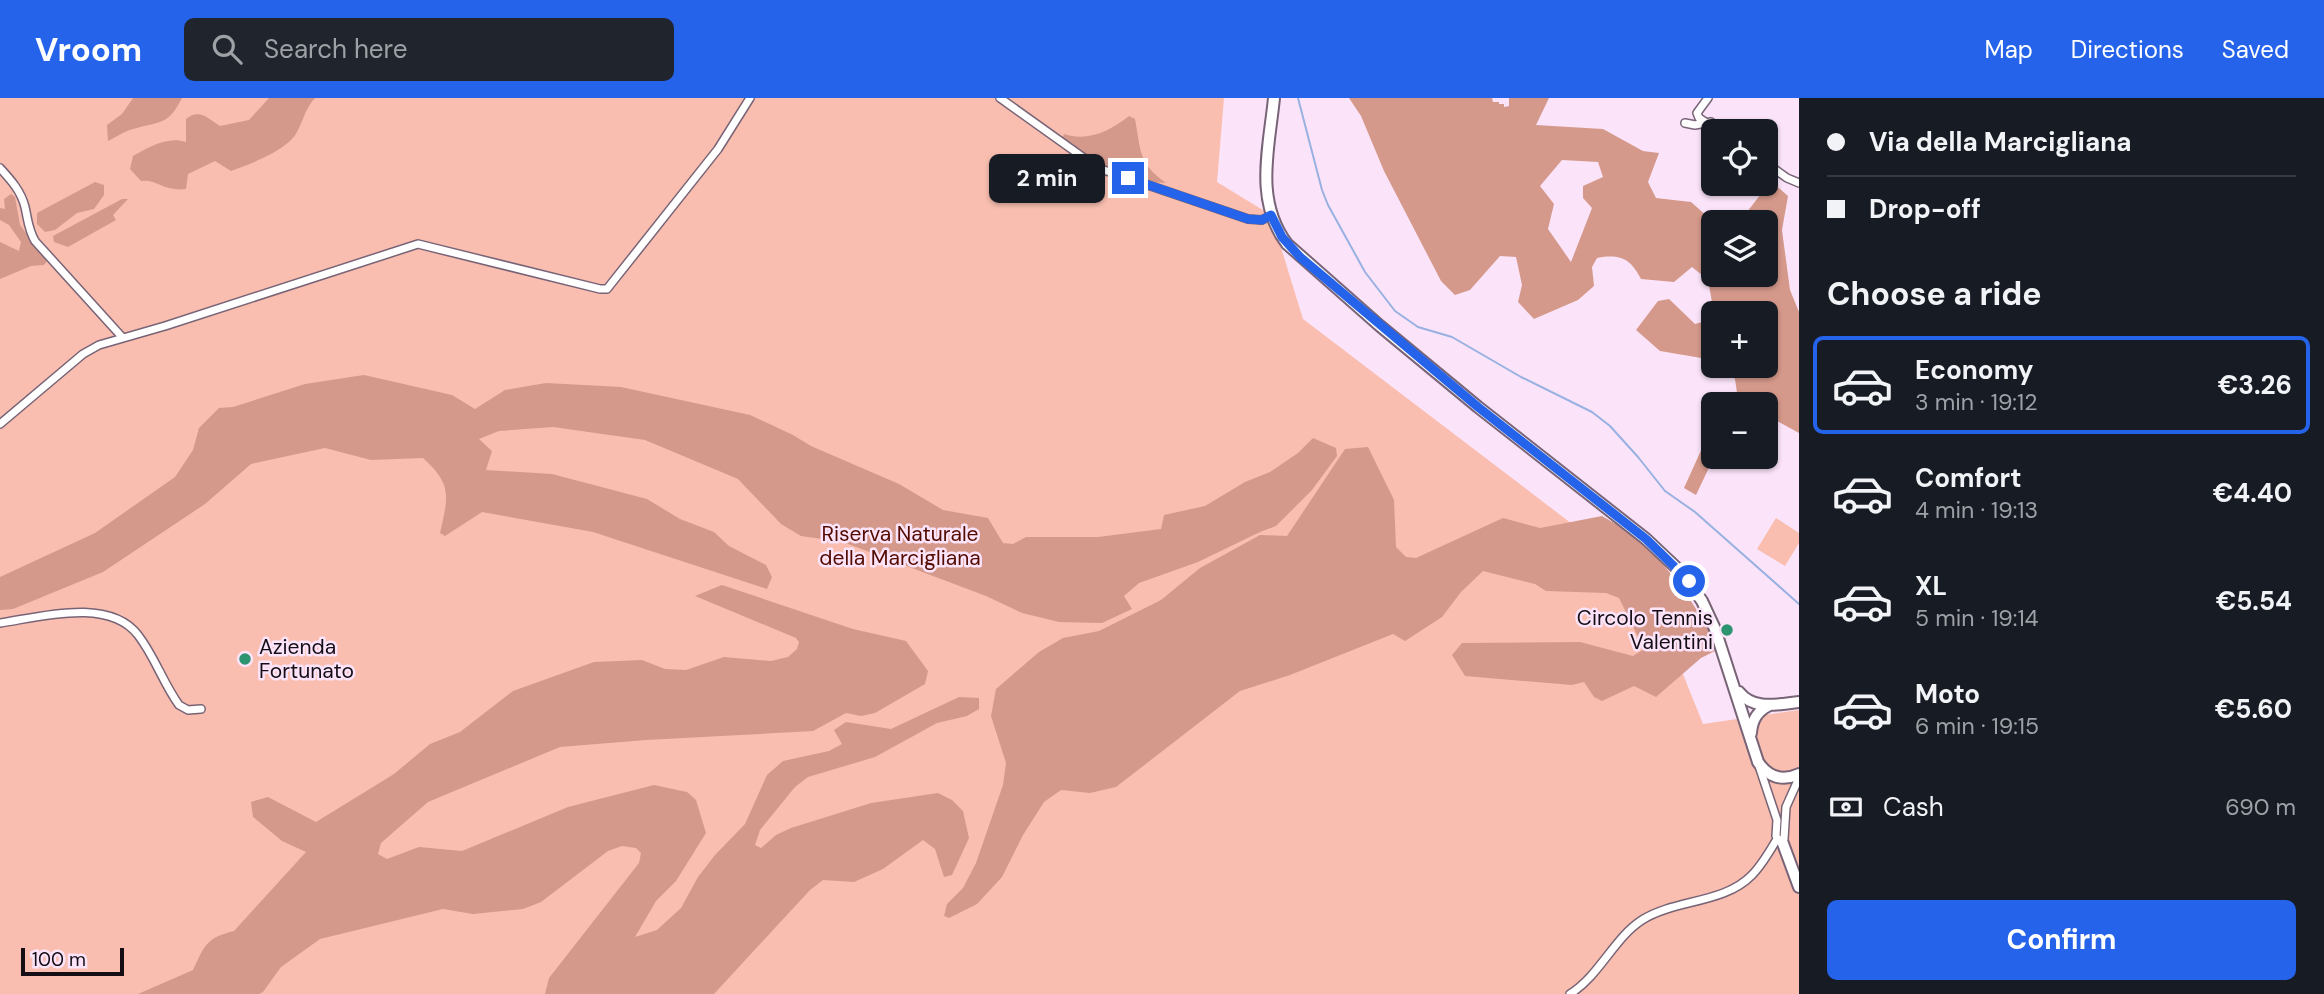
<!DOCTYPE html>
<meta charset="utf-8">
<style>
:root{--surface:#171b24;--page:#20242c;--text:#f1f3f6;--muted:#9ea1a6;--line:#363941;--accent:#2563eb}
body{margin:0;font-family:"DM Sans",sans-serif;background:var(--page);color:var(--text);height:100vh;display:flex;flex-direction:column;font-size:26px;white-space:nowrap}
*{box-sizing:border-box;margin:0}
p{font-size:23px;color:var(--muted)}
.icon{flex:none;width:38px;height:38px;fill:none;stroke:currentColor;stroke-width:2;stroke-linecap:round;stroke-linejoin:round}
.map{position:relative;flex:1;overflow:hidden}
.panel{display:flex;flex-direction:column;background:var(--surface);width:525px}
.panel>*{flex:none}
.top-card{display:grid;align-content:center;height:154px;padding:0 28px;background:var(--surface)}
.controls{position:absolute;left:1701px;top:21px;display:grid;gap:14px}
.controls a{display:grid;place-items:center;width:77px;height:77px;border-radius:10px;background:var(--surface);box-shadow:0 2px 5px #0004;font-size:35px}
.scale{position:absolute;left:21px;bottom:18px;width:103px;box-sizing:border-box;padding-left:7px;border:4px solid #160e15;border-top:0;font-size:19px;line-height:24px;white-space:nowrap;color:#160e15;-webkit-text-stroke:5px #fbe4f9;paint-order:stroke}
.end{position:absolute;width:32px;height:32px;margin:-16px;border:9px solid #2563eb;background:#fff;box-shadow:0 0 0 4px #fff}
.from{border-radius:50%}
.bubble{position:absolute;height:49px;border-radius:10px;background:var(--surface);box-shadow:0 2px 5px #0004;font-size:23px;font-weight:700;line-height:49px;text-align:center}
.top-card b{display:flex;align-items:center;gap:24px;height:66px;font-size:26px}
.top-card b+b{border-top:2px solid var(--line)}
.top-card i{width:18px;height:18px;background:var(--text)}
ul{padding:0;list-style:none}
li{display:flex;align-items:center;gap:21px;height:98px;margin:0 14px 10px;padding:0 14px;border:4px solid transparent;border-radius:10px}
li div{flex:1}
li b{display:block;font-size:26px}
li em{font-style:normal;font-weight:700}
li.on{border-color:var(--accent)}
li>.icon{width:63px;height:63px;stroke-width:1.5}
h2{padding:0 28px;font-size:32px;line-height:84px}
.pay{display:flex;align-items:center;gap:18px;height:77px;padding:0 28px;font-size:26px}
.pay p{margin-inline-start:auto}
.action{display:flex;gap:14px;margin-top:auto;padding:14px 28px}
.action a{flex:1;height:80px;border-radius:10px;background:var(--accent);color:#fff;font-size:28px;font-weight:700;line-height:80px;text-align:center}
header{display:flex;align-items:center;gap:42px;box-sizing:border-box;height:98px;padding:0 35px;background:var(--accent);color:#fff}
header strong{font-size:33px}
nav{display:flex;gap:38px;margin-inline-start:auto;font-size:24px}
.search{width:490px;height:63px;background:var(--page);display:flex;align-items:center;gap:18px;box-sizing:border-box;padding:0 24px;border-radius:10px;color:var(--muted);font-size:26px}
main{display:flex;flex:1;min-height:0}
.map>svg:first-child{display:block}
</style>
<header>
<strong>Vroom</strong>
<div class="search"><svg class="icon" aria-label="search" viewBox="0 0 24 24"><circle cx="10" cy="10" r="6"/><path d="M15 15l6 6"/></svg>Search here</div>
<nav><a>Map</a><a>Directions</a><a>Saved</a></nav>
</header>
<main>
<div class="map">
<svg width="1799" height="896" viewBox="0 0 1799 896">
<rect width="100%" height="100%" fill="#fbe4f9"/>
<path fill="#f9beb0" d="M 0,0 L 1224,0 L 1217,84 L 1271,117 L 1303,221 L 1601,448 L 1662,524 L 1703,626 L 1799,612 L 1799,896 L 0,896 Z
M 1776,420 L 1799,435 L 1799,445 L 1785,468 L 1757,451 Z"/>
<path fill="#d5998b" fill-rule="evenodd" d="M 133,0 L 182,0 C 168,28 160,23 133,31 C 125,33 116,39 108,43 L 107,27 L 122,16 Z
M 269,0 L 315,0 C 305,11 304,21 297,34 C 288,52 250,66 231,73 L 215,63 L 188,76 L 186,91 C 164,94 157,81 141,83 L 130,71 L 133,58 C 149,49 168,38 186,44 L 186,21 C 199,10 208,20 220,28 L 249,22 Z
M 1492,0 L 1493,4 L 1499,4 L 1499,6 L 1504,6 L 1504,9 L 1509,8 L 1509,0 L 1549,0 L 1536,27 L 1603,31 L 1643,53 L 1659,55 L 1648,84 L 1656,100 L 1691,104 L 1708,119 L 1740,123 L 1771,83 L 1788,98 L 1782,132 L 1790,192 L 1799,214 L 1799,335 L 1777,323 L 1766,331 L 1766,306 L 1724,306 L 1737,295 L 1735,281 L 1723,268 L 1766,268 L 1766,215 L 1714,215 L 1708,182 L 1692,169 L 1674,184 L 1641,181 C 1630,160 1620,156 1597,160 L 1592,169 L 1594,188 L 1578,202 L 1534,221 L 1518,204 L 1522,187 L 1516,159 L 1500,158 L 1470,192 L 1455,197 L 1441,183 L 1384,73 L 1361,18 L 1349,0 ZM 1562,62 L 1598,64 L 1603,79 L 1583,88 L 1583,100 L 1592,110 L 1571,164 L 1548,131 L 1554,106 L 1540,88 ZM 1713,124 L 1766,124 L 1766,177 L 1713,177 Z
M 1129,18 L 1135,21 C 1141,53 1138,65 1166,85 L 1152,84 L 1118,70 L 1108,69 L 1062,41 L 1064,36 C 1088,44 1110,33 1129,18 Z
M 95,84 L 104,87 L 104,97 L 94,111 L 77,115 L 55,132 L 45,134 L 37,126 L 37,115 Z
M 11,96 L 15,99 L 20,127 L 47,163 L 44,167 L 31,168 L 0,181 L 0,144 L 19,153 L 21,144 L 9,127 L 0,122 L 0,110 L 5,111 L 4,101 Z
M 122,101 L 128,101 L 113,117 L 116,122 L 68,149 L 54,144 L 53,138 Z
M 1669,201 L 1695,226 L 1713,221 L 1713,262 L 1660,253 L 1636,232 L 1658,203 Z
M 364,277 L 452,297 L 475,311 L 505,292 L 546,285 L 621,289 L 750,317 L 793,337 L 811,348 L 899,386 L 943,412 L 988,420 L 1003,445 L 1013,446 L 1026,439 L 1098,439 L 1161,431 L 1164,417 L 1205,408 L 1245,384 L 1270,374 L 1298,355 L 1313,340 L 1336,350 L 1337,358 L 1312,392 L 1276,428 L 1260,434 L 1198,464 L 1139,485 L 1124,498 L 1132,511 L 1102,525 L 1059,524 L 1022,515 L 986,498 L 843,444 L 801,438 L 781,426 L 738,381 L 645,342 L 553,329 L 499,333 L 479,341 L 492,353 L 486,372 L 552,376 L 647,401 L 680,421 L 714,434 L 729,448 L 766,467 L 772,479 L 767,491 L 593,434 L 482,414 L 445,438 L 440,435 C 448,399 453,387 423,360 L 371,362 L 325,350 L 251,366 L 205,406 L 103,474 L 13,511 L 0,512 L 0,479 L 95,435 L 175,379 L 193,352 L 199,330 L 219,310 L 233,309 L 305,286 Z
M 1713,326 L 1714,359 L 1696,397 L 1684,390 Z
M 1368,349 L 1394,402 L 1396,449 L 1406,459 L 1416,460 L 1503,420 L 1540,430 L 1602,418 L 1628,433 L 1662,465 L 1683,491 L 1713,537 L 1717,552 L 1701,560 L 1656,599 L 1634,588 L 1602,603 L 1594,599 L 1584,584 L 1572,587 L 1465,578 L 1452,557 L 1462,545 L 1580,544 L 1633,558 L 1644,551 L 1619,500 L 1606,495 L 1546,493 L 1535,486 L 1483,473 L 1461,494 L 1442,519 L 1405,543 L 1393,536 L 1290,577 L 1240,593 L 1116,689 L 1090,695 L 1061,692 L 1044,704 L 1023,737 L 1002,779 L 977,806 L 949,820 L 944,818 L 947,806 L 963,790 L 976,765 L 1003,687 L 1006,665 L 991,618 L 996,591 L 1039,554 L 1063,540 L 1099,533 L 1161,502 L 1200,470 L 1260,437 L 1287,438 L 1345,351 Z
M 722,487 L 853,531 L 906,543 L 928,573 L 925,586 L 875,615 L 861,618 L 846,615 L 813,633 L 646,642 L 560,649 L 428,704 L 381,745 L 378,756 L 387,761 L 419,749 L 462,753 L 568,709 L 654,687 L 687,694 L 696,702 L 706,735 L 676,783 L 656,803 L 635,839 L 657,832 L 681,810 L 698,779 L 715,757 L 745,726 L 767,677 L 783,663 L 829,653 L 842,646 L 834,632 L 846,624 L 891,631 L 959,599 L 979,600 L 979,611 L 967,618 L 937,625 L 875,659 L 808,679 L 795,689 L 760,732 L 755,747 L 761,750 L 776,737 L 791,730 L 871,705 L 938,695 L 952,702 L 963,713 L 969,740 L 952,777 L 944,779 L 935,751 L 923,742 L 883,771 L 854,784 L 823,782 L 810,792 L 714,896 L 545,896 L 549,880 L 639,765 L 641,755 L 636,750 L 622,748 L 608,753 L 541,804 L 523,811 L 473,816 L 443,811 L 320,841 L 281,869 L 263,894 L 259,896 L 138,896 L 193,872 C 205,847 206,840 234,833 L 306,754 L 282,743 L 253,719 L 251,704 L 268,699 L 316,724 L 394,676 L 430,646 L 460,634 L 513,593 L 594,564 L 642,562 L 665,571 L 686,572 L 724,559 L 771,563 L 788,559 L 797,551 L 799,544 L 796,540 L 695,498 Z"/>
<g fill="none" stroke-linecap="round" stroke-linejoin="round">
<path stroke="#98b1e1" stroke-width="2" d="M 1298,0 L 1322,92 L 1328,107 L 1365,174 L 1395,213 L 1418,229 L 1452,239 L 1521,279 L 1592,314 L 1610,328 L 1638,359 L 1665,393 L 1695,414 L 1799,506"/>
<defs>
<path id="street" d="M 1000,0 L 1098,70 L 1248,121 L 1262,122 L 1271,117
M 1705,24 L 1699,20 L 1697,15 L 1708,0
M 1685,25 L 1695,27 L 1711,24 L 1724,33
M 1766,65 L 1787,80 L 1799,85
M 0,70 C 11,82 21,93 25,109 C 28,122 28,131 35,143 L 122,239
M 0,326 L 83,256 L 99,247 L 165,228 L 418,146 L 600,191 L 607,191 L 718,51 L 750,0
M 0,525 C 40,519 109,499 138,537 C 155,559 163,585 179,607 L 188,612 L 201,611
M 1759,668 L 1777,722 L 1776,738 L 1779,743
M 1782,743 L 1784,741 L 1786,709 L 1799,680
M 1570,896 C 1600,877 1614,840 1642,822 C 1675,801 1724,806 1752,777 C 1762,767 1770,753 1777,741"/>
<path id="secondary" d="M 1274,0 C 1269,51 1254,102 1287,146 L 1380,228 L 1478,309 L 1646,441 L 1682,475 L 1702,503 L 1715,531 L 1758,664 C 1768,679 1782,684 1799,676
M 1739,594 C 1754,613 1778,606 1799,604
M 1751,635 C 1752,622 1757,613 1770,607
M 1782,743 L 1799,789"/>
</defs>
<use href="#street" stroke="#786476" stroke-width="10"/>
<use href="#secondary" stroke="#786476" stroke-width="14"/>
<use href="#street" stroke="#fff" stroke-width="7"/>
<use href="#secondary" stroke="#fff" stroke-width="10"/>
</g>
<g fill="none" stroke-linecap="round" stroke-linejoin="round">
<path stroke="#2563eb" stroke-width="9" d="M 1128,80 L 1248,121 L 1262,122 L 1271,117 L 1282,139 L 1300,159 L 1478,309 L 1646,441 L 1689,483"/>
</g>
<g fill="#2d9471" stroke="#fbe4f9" stroke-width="2.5">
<circle cx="1727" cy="532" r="7"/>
<circle cx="245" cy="561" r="7"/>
</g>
<g text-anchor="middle" stroke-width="5" stroke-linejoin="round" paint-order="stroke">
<g font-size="21" fill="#530b00" stroke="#fbe4f9">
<text x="900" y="443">Riserva Naturale<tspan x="900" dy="24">della Marcigliana</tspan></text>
</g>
<g font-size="21" fill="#160e15" stroke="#fbe4f9" text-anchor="end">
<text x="1713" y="527">Circolo Tennis<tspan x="1713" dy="24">Valentini</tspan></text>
<text x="259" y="556" text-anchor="start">Azienda<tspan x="259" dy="24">Fortunato</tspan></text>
</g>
</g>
</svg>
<div class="controls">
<a><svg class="icon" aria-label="locate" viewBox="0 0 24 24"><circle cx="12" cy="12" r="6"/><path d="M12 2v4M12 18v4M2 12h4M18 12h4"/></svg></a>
<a><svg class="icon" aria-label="layers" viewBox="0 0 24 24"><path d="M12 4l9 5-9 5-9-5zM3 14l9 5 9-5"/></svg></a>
<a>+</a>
<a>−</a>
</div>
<div class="scale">100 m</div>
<i class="end from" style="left:1689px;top:483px"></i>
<i class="end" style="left:1128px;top:80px"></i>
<div class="bubble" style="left:989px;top:56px;width:116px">2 min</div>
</div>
<section class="panel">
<div class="top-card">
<b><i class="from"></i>Via della Marcigliana</b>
<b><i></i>Drop-off</b>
</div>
<h2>Choose a ride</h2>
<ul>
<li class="on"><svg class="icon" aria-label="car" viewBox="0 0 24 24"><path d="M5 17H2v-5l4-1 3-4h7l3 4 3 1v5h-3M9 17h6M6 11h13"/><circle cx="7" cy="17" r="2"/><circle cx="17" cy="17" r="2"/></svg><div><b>Economy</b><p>3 min · 19:12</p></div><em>€3.26</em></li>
<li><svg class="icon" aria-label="car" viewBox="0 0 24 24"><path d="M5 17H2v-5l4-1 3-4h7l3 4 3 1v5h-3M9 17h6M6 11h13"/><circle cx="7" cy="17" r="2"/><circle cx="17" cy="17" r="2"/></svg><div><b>Comfort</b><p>4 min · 19:13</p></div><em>€4.40</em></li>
<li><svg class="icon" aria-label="car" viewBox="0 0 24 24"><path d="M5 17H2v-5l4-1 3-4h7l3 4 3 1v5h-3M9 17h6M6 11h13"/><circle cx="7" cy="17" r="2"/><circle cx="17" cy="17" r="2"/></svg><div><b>XL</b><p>5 min · 19:14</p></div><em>€5.54</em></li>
<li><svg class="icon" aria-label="car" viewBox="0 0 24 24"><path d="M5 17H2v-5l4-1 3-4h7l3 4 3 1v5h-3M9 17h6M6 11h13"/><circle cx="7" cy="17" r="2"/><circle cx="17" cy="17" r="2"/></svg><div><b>Moto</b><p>6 min · 19:15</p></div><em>€5.60</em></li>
</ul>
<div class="pay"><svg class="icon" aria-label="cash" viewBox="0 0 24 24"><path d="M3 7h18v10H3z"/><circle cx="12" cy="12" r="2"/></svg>Cash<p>690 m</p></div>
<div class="action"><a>Confirm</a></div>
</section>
</main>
